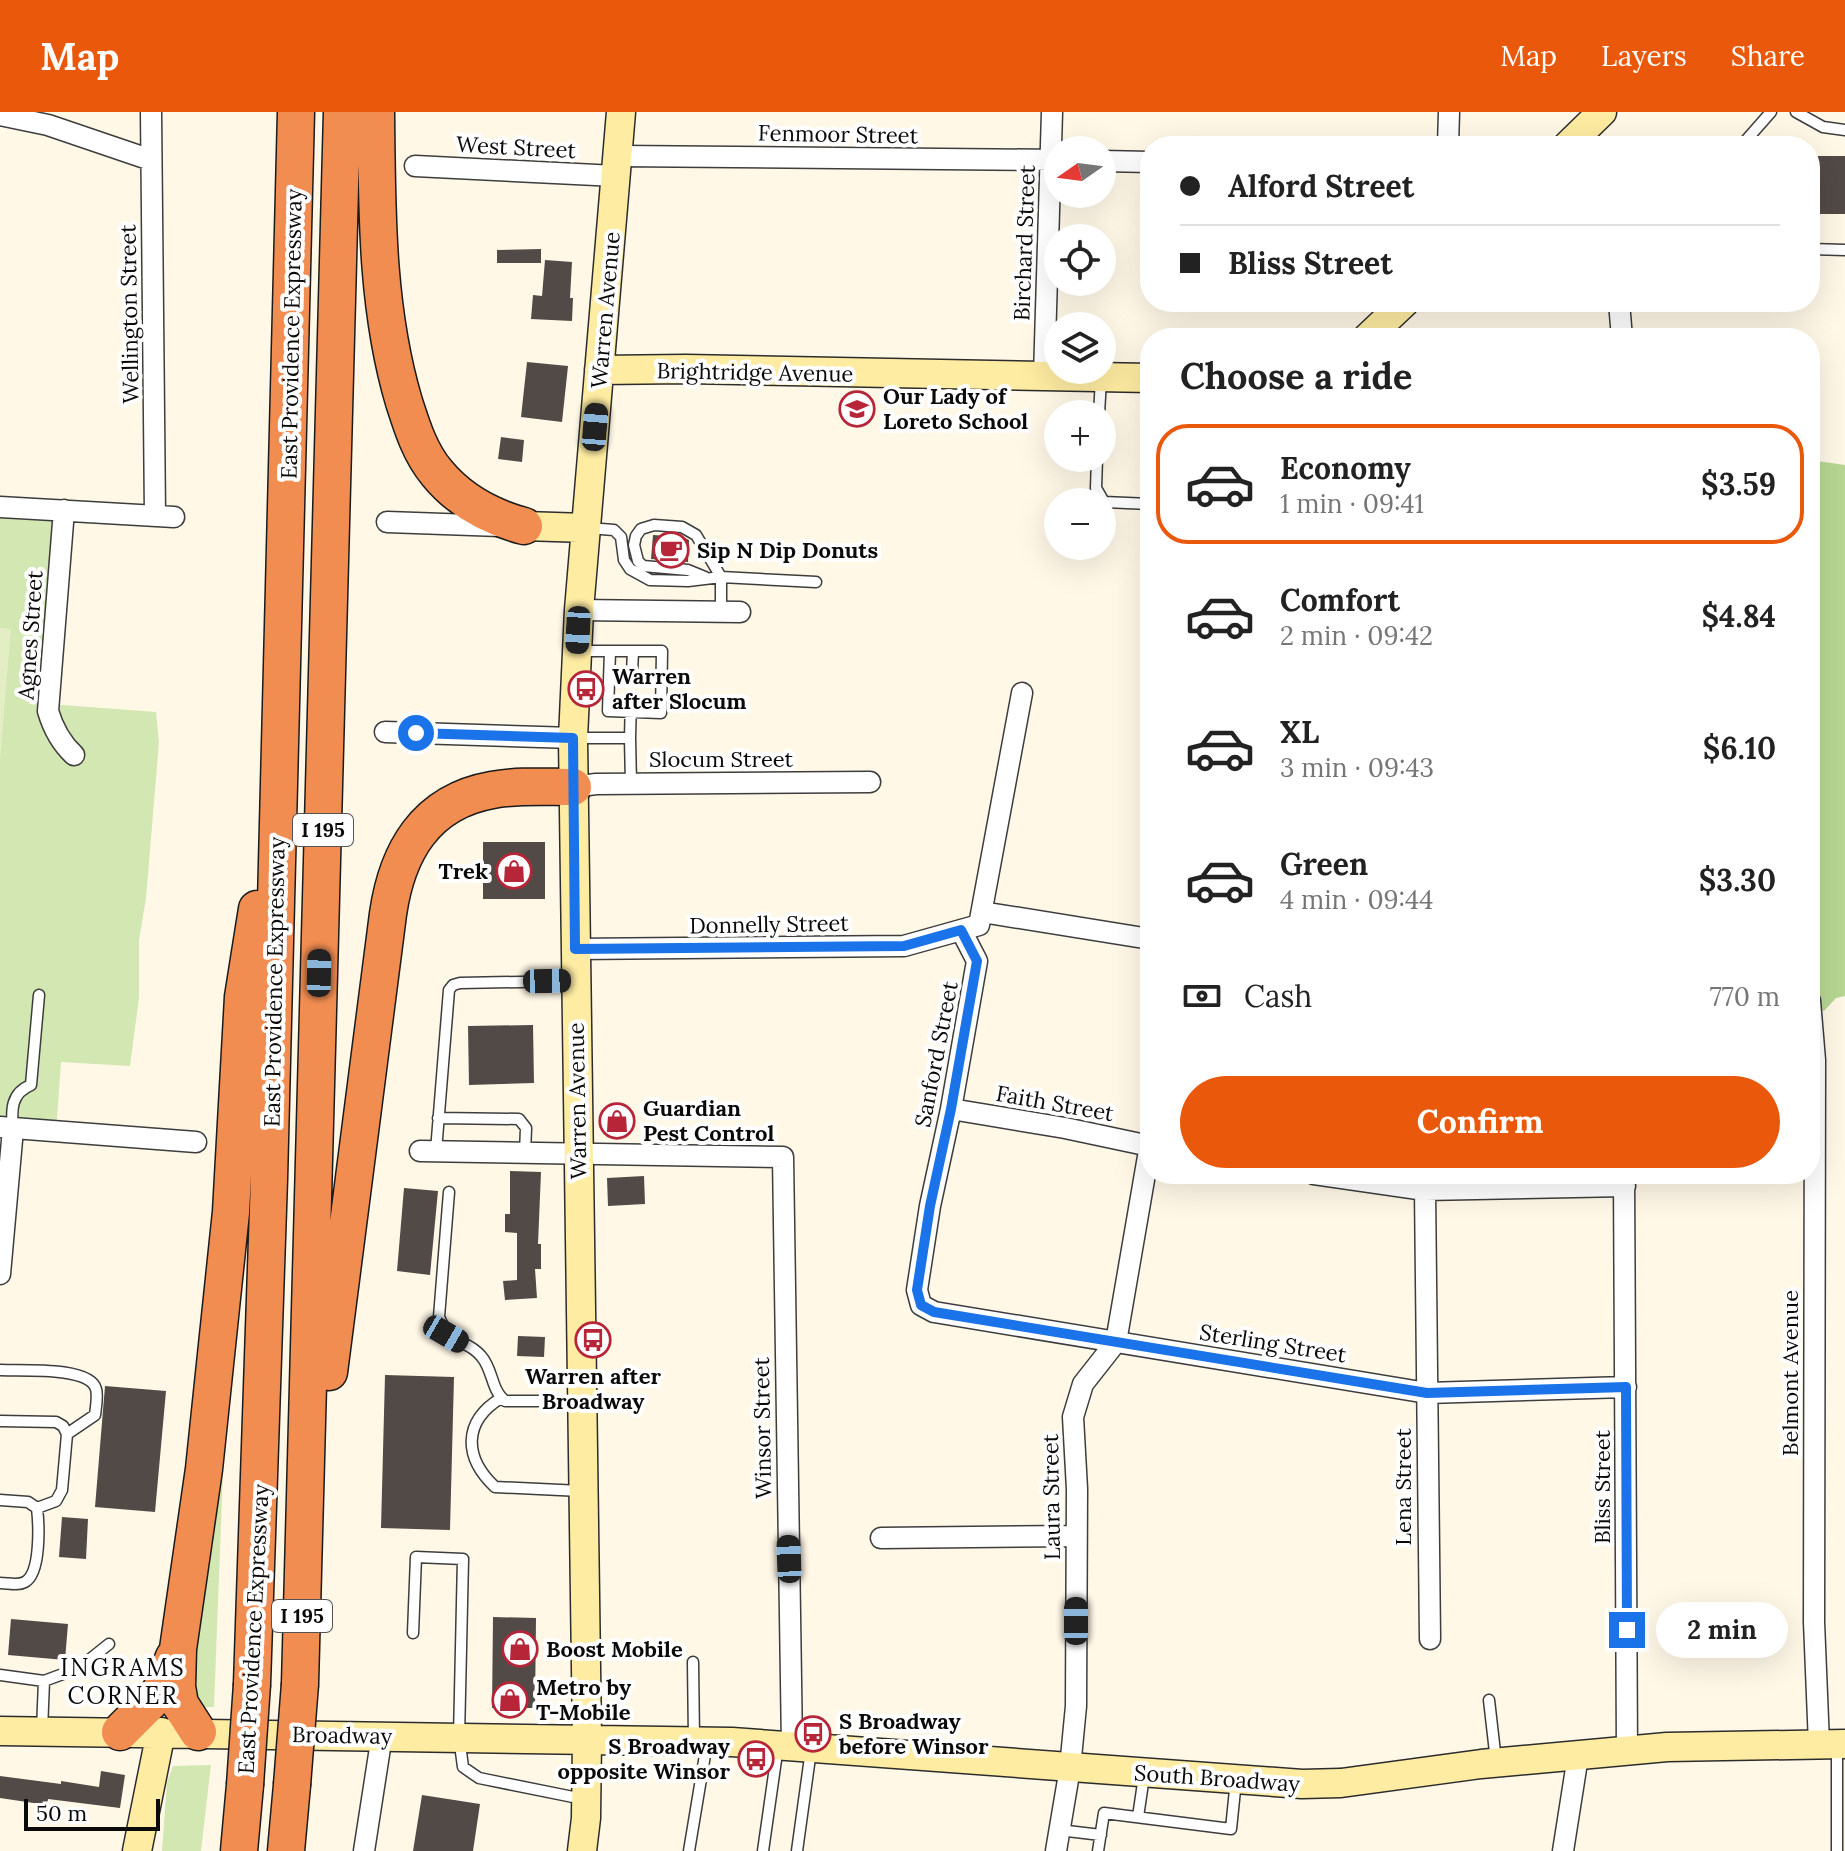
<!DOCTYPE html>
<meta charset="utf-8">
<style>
:root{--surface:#fff;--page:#f2f2f2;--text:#222;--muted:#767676;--line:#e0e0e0;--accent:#ea580c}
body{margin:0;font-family:Lora,serif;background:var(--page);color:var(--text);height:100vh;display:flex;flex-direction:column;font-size:30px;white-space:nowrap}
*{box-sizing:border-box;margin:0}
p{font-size:26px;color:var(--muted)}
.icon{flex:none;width:44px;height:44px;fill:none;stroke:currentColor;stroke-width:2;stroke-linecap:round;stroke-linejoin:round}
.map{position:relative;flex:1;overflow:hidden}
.details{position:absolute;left:1140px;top:216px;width:680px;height:856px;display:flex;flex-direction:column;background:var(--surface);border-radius:32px;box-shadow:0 8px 32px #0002}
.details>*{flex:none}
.top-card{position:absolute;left:1140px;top:24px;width:680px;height:176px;border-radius:32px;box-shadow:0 8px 32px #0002;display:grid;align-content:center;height:176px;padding:0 40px;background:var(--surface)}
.needle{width:52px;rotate:256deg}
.fabs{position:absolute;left:1044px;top:24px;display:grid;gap:16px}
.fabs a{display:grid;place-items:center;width:72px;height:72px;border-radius:50%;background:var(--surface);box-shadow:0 8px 32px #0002;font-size:40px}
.scale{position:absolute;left:24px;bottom:20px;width:136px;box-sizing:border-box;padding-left:8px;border:4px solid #0a0a0a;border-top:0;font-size:22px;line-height:28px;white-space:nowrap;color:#0a0a0a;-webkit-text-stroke:6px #fff;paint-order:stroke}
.end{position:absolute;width:36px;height:36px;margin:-18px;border:10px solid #1a73e8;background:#fff;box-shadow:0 0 0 4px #fff}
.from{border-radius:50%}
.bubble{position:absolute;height:56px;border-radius:28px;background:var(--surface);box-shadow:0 8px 32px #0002;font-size:26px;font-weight:700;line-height:56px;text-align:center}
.car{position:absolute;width:24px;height:48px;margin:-24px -12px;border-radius:10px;box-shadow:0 0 6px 2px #0007;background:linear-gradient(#222 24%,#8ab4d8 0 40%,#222 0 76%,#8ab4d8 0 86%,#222 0)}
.top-card b{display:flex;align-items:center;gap:28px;height:76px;font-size:30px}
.top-card b+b{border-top:2px solid var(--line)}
.top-card i{width:20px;height:20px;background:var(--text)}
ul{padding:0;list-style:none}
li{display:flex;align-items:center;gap:24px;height:120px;margin:0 16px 12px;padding:0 24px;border:4px solid transparent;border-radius:32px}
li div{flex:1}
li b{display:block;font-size:30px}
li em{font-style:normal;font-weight:700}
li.current{border-color:var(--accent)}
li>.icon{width:72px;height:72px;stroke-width:1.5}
h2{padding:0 40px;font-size:36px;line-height:96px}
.pay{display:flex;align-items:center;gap:20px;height:88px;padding:0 40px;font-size:30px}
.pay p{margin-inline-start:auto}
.primary-button{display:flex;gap:16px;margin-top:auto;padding:16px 40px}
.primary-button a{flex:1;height:92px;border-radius:48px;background:var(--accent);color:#fff;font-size:32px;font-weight:700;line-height:92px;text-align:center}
header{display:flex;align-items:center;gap:48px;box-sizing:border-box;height:112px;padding:0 40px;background:var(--accent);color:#fff}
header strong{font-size:38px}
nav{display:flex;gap:44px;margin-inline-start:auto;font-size:28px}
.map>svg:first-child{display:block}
</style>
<header>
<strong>Map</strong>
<nav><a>Map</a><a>Layers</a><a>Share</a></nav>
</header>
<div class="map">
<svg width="1845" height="1739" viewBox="0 0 1845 1739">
<rect width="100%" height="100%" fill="#fff8e7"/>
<path fill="#d2e7b2" d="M 0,395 L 66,399 L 49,592 L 156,600 L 159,630 L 146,786 L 139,828 L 139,886 L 130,954 L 61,950 L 56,1020 L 0,1017 Z
M 225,1308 L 214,1595 L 191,1595 L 187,1586 Z
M 211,1653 L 201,1739 L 162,1739 L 167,1670 L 173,1654 Z"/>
<path fill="#b7d792" d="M 1810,348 L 1845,353 L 1845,884 L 1836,886 L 1824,899 L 1810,893 Z"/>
<path fill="#e3eec4" d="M 0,516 L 11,517 L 0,648 Z"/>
<path fill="#524a46" d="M 1810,44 L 1845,44 L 1845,102 L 1810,102 Z
M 541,137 L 541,151 L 497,151 L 497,138 Z
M 545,148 L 572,150 L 570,186 L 573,186 L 572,209 L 531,207 L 533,183 L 542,184 Z
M 527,250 L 568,254 L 562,310 L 521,305 Z
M 501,325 L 524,328 L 522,350 L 498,347 Z
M 653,423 L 683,425 L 689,428 L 688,450 L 651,447 Z
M 483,730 L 545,730 L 545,787 L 483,787 Z
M 533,913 L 534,971 L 469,973 L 468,914 Z
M 510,1059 L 541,1060 L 538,1132 L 541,1132 L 541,1157 L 535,1157 L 537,1186 L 505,1188 L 503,1169 L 517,1168 L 517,1121 L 505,1120 L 505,1102 L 510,1102 Z
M 644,1064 L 645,1092 L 608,1094 L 607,1066 Z
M 404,1076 L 438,1079 L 430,1163 L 397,1159 Z
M 518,1224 L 545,1225 L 544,1245 L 517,1244 Z
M 385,1263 L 454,1265 L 450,1418 L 381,1416 Z
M 105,1274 L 166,1279 L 155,1400 L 95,1395 Z
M 62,1405 L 88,1407 L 86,1447 L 59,1445 Z
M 493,1505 L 536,1506 L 535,1596 L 492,1596 Z
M 11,1507 L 68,1512 L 65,1548 L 8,1543 Z
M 101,1659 L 125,1663 L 120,1696 L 48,1687 L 47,1693 L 0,1686 L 0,1664 L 61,1672 L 61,1669 L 99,1675 Z
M 422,1683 L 480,1692 L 473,1739 L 413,1739 Z"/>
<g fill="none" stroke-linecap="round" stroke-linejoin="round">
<defs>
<path id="lane" d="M 1796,0 L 1823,15 L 1845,18
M 1741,34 L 1771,0
M 1810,137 L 1845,138
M 1099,302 L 1101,267
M 1097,346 L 1096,376 L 1104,390 L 1150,392
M 588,416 L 614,418 L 621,425 L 624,448 L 630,457 L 650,468 L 688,469 L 721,465 L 816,470
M 705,465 L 688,458 L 643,454 L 638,449 L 634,433 L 636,424 L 641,417 L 654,413 L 682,415 L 696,423 L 721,465 L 721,499
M 579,539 L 662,539 L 661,601 L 608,599 L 610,539
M 632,561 L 633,539
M 575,626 L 630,626 L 631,672
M 630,626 L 631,586
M 438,1006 L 519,1007 L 526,1016 L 525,1041
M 13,1017 C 11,998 11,981 31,973 L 39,883
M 436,1039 L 449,878 L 453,873 L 460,871 L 573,869
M 449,1080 L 439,1205 C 452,1237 465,1225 481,1244 C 493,1257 491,1278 505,1289 L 579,1289
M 0,1258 C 20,1259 90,1254 96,1277 C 98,1284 96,1295 95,1303 L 67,1322
M 501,1286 C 462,1310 464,1346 495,1375 L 581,1379
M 0,1309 L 56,1310 L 63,1314 L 67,1322 L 62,1378 L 56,1389 L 37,1396
M 0,1388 L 28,1390 L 37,1396 C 39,1413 41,1461 25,1470 C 18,1474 8,1471 0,1471
M 413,1521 L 416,1445 L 463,1447 L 459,1625 L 463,1655 L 479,1666 L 583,1687
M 693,1550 L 694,1627
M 0,1563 L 44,1569
M 1489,1588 L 1496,1649
M 42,1618 L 44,1569 L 79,1556 L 109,1532
M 1837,1633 L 1837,1739
M 1138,1705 L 1144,1664
M 1059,1718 L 1101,1723
M 689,1739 L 707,1631
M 763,1739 L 778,1634
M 797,1739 L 811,1638
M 1098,1739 L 1104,1701 L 1231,1717 L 1236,1668"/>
<path id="street" d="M 151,0 L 155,404
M 0,3 L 48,13 L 151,48
M 1448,34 L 1449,0
M 618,44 L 1058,48
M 1102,49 L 1150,50
M 415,54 L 616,64
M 1619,190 L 1622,226
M 1044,264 L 1052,0
M 0,395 L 174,405
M 64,398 L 48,599 C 53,616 60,630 74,643
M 387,410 L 500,414
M 579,498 L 740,500
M 385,620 L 573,626
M 573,675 L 596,672 L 870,670
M 982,800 L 1150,827
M 961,818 L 977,849 L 951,997 L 930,1094 L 917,1178 L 921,1193 L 934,1200 L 1427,1281 L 1626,1275
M 575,837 L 904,834 L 979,813 L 1022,581
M 1810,889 L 1815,948 L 1814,1510 L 1819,1632
M 951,997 L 1065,1016 L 1150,1034
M 0,1015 L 196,1030
M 420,1039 L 783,1045 L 792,1634
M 1314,1062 L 1425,1078 L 1625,1074
M 1624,1062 L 1627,1639
M 1425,1078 L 1430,1527
M 0,1162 L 13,1017
M 881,1426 L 1076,1424
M 364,1739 L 382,1623
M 1056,1739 L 1070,1656 L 1076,1594 L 1077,1377 L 1073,1305 L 1083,1272 L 1116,1230 L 1150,1033
M 1563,1739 L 1578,1644"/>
<path id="secondary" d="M 1567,34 L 1602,0
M 1367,226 L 1405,190
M 599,258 L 686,257 L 1150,266
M 524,414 L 586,416
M 0,1619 L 732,1630 L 1302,1672 L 1341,1671 L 1481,1652 L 1667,1635 L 1845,1632
M 137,1739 L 161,1620
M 582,1739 L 586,1706 L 587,1627 L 573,626 L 579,498 L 621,0"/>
<path id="highway" d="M 376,0 C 377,97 376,196 404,290 C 412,315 420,341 437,361 C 460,389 490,405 524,414
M 329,1260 L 388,802 C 397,740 425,690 492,678 C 518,673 546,675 573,675
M 252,1572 L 269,1067 L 296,0
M 300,1572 L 342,0
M 120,1620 L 160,1580 L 174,1545
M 198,1620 L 180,1592 L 177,1575 L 178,1537 L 204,1357 L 231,1100 L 243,885 L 257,797
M 239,1739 L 245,1673
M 286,1739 L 292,1673"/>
</defs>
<use href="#lane" stroke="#3d3d3d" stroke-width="13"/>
<use href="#street" stroke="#3d3d3d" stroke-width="23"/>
<use href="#secondary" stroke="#2c2c2c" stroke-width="31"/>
<use href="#highway" stroke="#1b1b1b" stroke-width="39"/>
<use href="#lane" stroke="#fff" stroke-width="10"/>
<use href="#street" stroke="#fff" stroke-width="20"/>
<use href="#secondary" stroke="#feeca2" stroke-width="28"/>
<use href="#highway" stroke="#f28d51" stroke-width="36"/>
<defs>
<path id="highway-bridge" d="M 245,1673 L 252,1572
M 292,1673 L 300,1572"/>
</defs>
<use href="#highway-bridge" stroke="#1b1b1b" stroke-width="39" stroke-linecap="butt"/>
<use href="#highway-bridge" stroke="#f28d51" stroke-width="36"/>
</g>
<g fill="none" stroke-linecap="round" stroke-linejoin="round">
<path stroke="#1a73e8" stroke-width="10" d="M 416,621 L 573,626 L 575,837 L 904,834 L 961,818 L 977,849 L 951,997 L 930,1094 L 917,1178 L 921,1193 L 934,1200 L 1427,1281 L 1626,1275 L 1627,1518"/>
</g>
<defs>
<symbol id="school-ring" viewBox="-11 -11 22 22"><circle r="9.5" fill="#fff" stroke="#b62538" stroke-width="1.5"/><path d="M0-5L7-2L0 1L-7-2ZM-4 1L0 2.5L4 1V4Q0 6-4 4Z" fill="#b62538"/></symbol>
<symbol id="cafe-ring" viewBox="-11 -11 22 22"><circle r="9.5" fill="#fff" stroke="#b62538" stroke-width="1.5"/><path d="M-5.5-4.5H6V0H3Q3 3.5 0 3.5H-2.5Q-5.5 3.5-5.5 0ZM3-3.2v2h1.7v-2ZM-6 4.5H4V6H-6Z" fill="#b62538"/></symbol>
<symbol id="bus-ring" viewBox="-11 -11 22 22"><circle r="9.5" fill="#fff" stroke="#b62538" stroke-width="1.5"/><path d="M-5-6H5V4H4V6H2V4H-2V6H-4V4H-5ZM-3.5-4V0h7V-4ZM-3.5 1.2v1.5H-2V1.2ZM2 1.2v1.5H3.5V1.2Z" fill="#b62538"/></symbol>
<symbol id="shop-ring" viewBox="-11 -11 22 22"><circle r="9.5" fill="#fff" stroke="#b62538" stroke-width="1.5"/><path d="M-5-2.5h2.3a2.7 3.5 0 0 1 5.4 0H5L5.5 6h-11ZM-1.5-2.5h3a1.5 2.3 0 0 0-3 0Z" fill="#b62538"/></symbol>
</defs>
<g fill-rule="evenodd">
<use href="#school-ring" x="837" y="277" width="40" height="40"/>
<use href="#cafe-ring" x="651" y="418" width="40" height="40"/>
<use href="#bus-ring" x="566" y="557" width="40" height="40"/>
<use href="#shop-ring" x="494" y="739" width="40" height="40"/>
<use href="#shop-ring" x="597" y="989" width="40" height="40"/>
<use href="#bus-ring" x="573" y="1208" width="40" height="40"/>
<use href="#shop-ring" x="500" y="1517" width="40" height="40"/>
<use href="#shop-ring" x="490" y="1568" width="40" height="40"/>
<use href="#bus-ring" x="793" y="1602" width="40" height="40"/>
<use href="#bus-ring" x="736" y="1627" width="40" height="40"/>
</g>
<g text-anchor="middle" stroke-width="8" stroke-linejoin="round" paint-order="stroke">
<g fill="#fff" stroke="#545454" stroke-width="2">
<rect x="293" y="702" width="60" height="32" rx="6"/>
<rect x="272" y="1488" width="60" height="32" rx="6"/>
</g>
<g font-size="20" font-weight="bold" fill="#0a0a0a">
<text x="323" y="725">I 195</text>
<text x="302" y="1511">I 195</text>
</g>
<g font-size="22" fill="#0a0a0a" stroke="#fff">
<text transform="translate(838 22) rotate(1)" y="8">Fenmoor Street</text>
<text transform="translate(516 35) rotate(3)" y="8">West Street</text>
<text transform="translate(1024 131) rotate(-88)" y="8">Birchard Street</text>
<text transform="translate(605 198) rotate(-85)" y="8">Warren Avenue</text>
<text transform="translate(129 202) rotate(-91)" y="8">Wellington Street</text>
<text transform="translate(291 222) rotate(-89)" y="8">East Providence Expressway</text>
<text transform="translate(755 260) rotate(1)" y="8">Brightridge Avenue</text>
<text transform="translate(30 523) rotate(-86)" y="8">Agnes Street</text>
<text x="721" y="655">Slocum Street</text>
<text transform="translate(769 812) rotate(-1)" y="8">Donnelly Street</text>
<text transform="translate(274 870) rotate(-89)" y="8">East Providence Expressway</text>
<text transform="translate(936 942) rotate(-79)" y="8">Sanford Street</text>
<text transform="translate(577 989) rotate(-91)" y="8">Warren Avenue</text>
<text transform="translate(1055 991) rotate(10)" y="8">Faith Street</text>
<text transform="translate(1273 1231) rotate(9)" y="8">Sterling Street</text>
<text transform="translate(1790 1261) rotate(-90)" y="8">Belmont Avenue</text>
<text transform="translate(762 1316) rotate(-91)" y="8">Winsor Street</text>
<text transform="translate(1403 1375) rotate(-90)" y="8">Lena Street</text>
<text transform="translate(1602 1375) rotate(-90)" y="8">Bliss Street</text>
<text transform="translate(1051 1385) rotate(-91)" y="8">Laura Street</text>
<text transform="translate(253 1517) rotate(-87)" y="8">East Providence Expressway</text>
<text transform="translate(342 1623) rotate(1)" y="8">Broadway</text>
<text transform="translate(1217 1666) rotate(4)" y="8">South Broadway</text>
</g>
<g font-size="22" font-weight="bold" fill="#0a0a0a" stroke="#fff" text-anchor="start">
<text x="883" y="292">Our Lady of<tspan x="883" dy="25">Loreto School</tspan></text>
<text x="697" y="446">Sip N Dip Donuts</text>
<text x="612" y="572">Warren<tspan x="612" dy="25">after Slocum</tspan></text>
<text x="488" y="767" text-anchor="end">Trek</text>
<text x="643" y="1004">Guardian<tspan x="643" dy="25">Pest Control</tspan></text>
<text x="593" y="1272" text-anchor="middle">Warren after<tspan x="593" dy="25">Broadway</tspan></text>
<text x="546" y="1545">Boost Mobile</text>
<text x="536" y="1583">Metro by<tspan x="536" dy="25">T-Mobile</tspan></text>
<text x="839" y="1617">S Broadway<tspan x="839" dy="25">before Winsor</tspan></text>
<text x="730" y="1642" text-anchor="end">S Broadway<tspan x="730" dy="25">opposite Winsor</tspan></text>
</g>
<g font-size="24" letter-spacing="2" fill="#0a0a0a" stroke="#fff">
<text x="123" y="1564">INGRAMS<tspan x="123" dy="28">CORNER</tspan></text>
</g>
</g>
</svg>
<div class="fabs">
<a><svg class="needle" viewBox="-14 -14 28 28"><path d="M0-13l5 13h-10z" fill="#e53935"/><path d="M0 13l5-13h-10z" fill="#767676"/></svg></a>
<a><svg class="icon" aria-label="locate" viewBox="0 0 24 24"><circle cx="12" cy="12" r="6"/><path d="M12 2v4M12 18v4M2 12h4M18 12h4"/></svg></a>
<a><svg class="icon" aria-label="layers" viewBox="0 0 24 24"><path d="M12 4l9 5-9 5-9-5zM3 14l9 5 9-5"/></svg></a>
<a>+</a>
<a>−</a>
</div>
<div class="scale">50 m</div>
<i class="end from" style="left:416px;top:621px"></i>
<i class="end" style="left:1627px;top:1518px"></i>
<div class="bubble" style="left:1656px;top:1490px;width:132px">2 min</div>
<i class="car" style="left:595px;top:315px;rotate:5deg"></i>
<i class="car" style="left:578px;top:518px;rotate:183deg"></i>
<i class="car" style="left:319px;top:861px;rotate:1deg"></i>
<i class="car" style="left:547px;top:869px;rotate:89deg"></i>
<i class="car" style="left:446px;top:1222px;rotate:120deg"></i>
<i class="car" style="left:789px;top:1447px;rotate:358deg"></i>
<i class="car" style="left:1076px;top:1509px;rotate:0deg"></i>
<div class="top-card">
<b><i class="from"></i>Alford Street</b>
<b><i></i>Bliss Street</b>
</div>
<section class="details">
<h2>Choose a ride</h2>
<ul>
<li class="current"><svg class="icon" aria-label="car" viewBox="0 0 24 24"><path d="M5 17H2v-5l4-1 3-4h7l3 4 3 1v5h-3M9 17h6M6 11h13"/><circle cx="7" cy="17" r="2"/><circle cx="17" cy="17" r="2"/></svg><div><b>Economy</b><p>1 min · 09:41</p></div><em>$3.59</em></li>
<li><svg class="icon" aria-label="car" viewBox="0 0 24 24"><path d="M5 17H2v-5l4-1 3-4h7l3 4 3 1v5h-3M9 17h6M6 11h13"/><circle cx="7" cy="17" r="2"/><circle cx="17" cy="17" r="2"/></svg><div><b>Comfort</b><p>2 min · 09:42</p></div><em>$4.84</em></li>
<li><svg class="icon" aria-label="car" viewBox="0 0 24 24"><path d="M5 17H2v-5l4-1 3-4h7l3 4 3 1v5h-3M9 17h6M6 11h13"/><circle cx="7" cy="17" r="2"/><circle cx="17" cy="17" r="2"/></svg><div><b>XL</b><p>3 min · 09:43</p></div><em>$6.10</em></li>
<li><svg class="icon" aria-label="car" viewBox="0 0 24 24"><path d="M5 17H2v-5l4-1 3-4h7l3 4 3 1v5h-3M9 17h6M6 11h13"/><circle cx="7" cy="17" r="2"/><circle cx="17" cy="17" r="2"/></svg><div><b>Green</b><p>4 min · 09:44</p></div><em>$3.30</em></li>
</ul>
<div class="pay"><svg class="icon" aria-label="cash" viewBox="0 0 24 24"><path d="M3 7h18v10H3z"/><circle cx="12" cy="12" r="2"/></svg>Cash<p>770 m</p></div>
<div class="primary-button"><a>Confirm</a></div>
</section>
</div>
